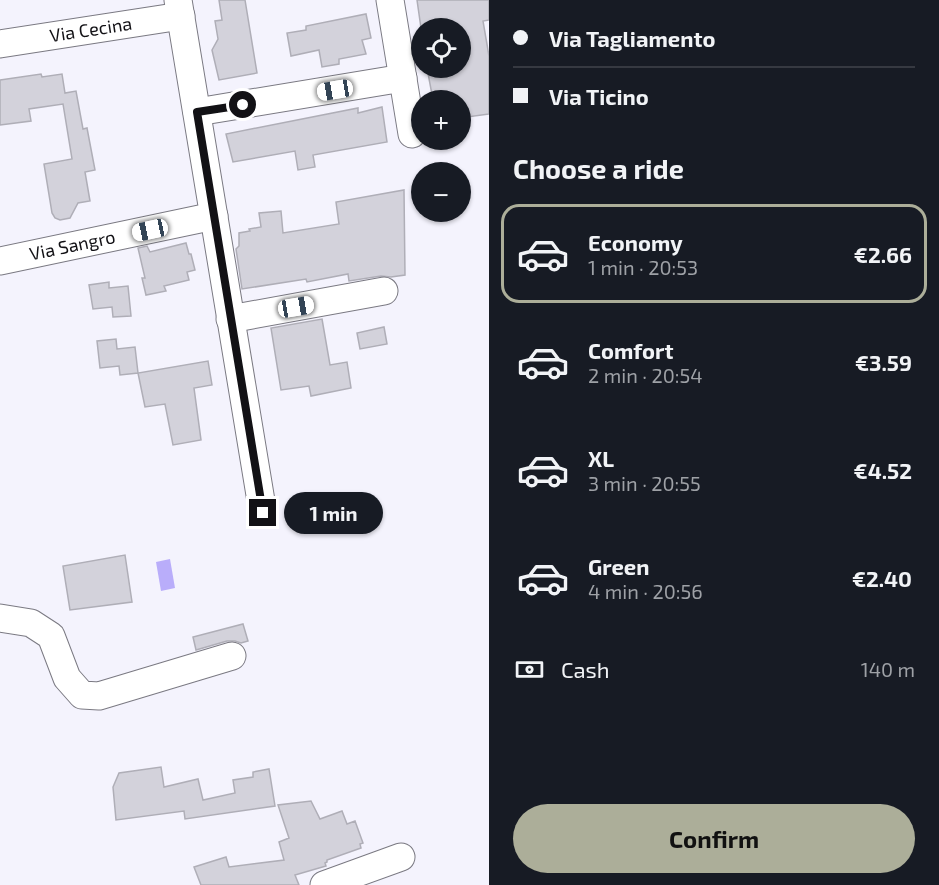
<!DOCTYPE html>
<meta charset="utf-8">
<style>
:root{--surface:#171b24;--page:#242831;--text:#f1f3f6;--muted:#9ea1a6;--line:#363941;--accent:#acae99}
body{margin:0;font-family:"Exo 2",sans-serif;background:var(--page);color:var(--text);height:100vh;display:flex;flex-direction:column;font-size:22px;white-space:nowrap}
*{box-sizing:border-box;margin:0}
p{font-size:20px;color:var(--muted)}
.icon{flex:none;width:33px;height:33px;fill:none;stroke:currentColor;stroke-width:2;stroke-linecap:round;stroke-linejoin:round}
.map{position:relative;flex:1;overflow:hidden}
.drawer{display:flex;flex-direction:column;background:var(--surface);width:450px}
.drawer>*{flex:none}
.top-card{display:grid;align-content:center;height:132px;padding:0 24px;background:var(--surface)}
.buttons{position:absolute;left:411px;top:18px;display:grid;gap:12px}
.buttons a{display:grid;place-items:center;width:60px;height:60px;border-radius:50%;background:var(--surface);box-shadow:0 2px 4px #0004;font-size:30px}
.end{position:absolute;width:27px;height:27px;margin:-14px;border:8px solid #121115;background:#fff;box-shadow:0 0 0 3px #fff}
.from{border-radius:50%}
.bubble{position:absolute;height:42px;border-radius:21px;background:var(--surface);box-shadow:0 2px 4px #0004;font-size:20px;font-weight:700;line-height:42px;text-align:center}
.car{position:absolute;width:18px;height:36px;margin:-18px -9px;border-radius:8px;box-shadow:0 0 4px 2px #0007;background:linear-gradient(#fff 24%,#345 0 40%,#fff 0 76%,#345 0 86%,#fff 0)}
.top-card b{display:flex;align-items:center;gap:21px;height:57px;font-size:22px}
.top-card b+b{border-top:2px solid var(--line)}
.top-card i{width:15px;height:15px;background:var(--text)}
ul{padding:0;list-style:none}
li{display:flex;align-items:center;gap:18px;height:99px;margin:0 12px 9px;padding:0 12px;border:3px solid transparent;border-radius:18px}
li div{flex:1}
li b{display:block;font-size:22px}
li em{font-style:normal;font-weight:700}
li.selected{border-color:var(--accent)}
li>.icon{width:54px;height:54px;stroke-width:1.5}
h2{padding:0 24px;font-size:27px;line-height:72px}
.pay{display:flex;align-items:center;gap:15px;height:66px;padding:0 24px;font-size:22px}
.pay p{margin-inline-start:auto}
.action{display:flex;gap:12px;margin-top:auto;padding:12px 24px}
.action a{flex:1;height:69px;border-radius:36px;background:var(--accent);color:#111;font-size:24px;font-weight:700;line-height:69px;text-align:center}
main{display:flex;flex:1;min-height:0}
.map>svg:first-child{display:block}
</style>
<main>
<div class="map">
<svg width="489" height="885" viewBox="0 0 489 885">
<rect width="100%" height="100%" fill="#f4f3fd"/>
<path fill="#b9adfa" d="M 170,559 L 175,588 L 161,591 L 156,562 Z"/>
<path fill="#d3d2db" stroke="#afaeb7" stroke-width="1.5" d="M 219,0 L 245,0 L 257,73 L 219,80 L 212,50 L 218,39 L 215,21 L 222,20 Z
M 417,0 L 489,0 L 489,20 L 483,21 L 489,56 L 489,114 L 460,118 L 460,100 L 433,100 L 427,68 L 460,68 L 460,28 L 421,28 Z
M 366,14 L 371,38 L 362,40 L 366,54 L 339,59 L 339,64 L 322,67 L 319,50 L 291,56 L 287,33 L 306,30 L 306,26 Z
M 41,74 L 42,77 L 62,74 L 65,93 L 76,91 L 83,129 L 87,128 L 95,170 L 85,172 L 90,201 L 78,203 L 70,218 L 60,220 L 55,218 L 52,213 L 44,164 L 72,159 L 63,104 L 29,109 L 31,121 L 0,125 L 0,80 Z
M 382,107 L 387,142 L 313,155 L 315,167 L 298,170 L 295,151 L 233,162 L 226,134 L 358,108 L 358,113 Z
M 404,190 L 405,275 L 391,277 L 381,276 L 349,281 L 348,274 L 307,282 L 306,279 L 242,289 L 236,249 L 239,246 L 239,233 L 250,231 L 249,229 L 261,227 L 259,213 L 281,211 L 283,233 L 339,224 L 336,202 Z
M 186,243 L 189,254 L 191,254 L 195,270 L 187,272 L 189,280 L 164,286 L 166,291 L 146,295 L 142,278 L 145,278 L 138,248 L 147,246 L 150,252 Z
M 109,282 L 109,288 L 128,286 L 131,316 L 113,317 L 112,307 L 93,309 L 89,285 Z
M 322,319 L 330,365 L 347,362 L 351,388 L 311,396 L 309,386 L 281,390 L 271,328 Z
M 384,327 L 387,344 L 360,349 L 357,333 Z
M 116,339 L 117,349 L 135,347 L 138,373 L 120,375 L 119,366 L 100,368 L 97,341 Z
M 208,361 L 212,385 L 194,388 L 201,440 L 173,445 L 165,404 L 145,407 L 138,373 Z
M 125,555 L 132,602 L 70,610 L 63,566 Z
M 243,624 L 248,641 L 241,643 L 235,641 L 227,641 L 196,650 L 193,637 Z
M 161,767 L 164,787 L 198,779 L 203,800 L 235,793 L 233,780 L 253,777 L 253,772 L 269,769 L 275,806 L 185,819 L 184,811 L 116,820 L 113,787 L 119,773 Z
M 311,801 L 320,819 L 342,811 L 347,824 L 355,821 L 363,843 L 360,844 L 361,848 L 327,860 L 327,862 L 325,863 L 326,866 L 295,875 L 299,885 L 201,885 L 194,867 L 226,857 L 229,867 L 284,860 L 279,842 L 289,838 L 278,805 Z"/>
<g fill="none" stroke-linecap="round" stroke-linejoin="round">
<defs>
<g id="minor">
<path d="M 178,0 L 263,513"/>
<path d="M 390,0 L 412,134"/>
<path id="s1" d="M 0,44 L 181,16"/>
<path d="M 197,112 L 403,78"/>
<path id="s2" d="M 0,261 L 214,216"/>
<path d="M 230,319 L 384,291"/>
<path d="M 0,618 L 31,623 L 51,636 L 67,678 L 82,695 L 99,696 L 232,656"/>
<path d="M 324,885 L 401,857"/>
</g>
</defs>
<use href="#minor" stroke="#7a7982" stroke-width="29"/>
<use href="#minor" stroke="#fff" stroke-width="27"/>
</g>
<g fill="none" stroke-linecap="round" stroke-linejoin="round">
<path stroke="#121115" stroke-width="8" d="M 243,105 L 197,112 L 263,513"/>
</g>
<g text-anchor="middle" stroke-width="4.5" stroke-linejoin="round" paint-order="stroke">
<g font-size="18" fill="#121115" stroke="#fff">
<text dy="6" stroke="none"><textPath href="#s1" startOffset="92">Via Cecina</textPath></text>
<text dy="6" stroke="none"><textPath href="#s2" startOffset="74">Via Sangro</textPath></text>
</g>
</g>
</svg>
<div class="buttons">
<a><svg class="icon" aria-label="locate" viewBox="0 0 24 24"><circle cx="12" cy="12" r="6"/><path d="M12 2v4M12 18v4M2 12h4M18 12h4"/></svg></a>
<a>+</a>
<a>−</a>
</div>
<i class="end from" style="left:243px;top:105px"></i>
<i class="end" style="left:263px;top:513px"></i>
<div class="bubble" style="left:284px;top:492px;width:99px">1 min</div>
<i class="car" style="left:335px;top:90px;rotate:261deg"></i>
<i class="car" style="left:150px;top:230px;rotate:258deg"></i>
<i class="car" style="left:296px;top:307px;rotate:80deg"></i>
</div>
<section class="drawer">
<div class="top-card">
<b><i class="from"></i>Via Tagliamento</b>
<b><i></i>Via Ticino</b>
</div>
<h2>Choose a ride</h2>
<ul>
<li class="selected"><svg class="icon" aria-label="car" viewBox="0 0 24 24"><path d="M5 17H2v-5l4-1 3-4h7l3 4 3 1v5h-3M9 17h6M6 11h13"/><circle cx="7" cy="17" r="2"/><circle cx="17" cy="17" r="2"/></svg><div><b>Economy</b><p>1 min · 20:53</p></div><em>€2.66</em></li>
<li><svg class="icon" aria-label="car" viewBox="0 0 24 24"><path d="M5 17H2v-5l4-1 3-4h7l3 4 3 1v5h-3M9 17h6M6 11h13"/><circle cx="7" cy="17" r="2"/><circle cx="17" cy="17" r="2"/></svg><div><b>Comfort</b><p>2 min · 20:54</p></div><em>€3.59</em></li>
<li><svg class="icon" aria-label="car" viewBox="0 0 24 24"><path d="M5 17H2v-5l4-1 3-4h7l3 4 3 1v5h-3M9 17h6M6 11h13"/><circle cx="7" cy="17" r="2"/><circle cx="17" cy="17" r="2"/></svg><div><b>XL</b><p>3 min · 20:55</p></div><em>€4.52</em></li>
<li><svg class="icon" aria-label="car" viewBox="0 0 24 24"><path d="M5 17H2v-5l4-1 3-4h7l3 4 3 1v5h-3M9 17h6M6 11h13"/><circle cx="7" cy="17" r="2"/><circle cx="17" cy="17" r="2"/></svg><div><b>Green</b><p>4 min · 20:56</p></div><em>€2.40</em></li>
</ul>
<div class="pay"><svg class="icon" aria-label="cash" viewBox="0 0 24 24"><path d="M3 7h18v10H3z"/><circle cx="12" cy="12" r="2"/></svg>Cash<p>140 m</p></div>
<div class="action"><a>Confirm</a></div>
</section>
</main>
